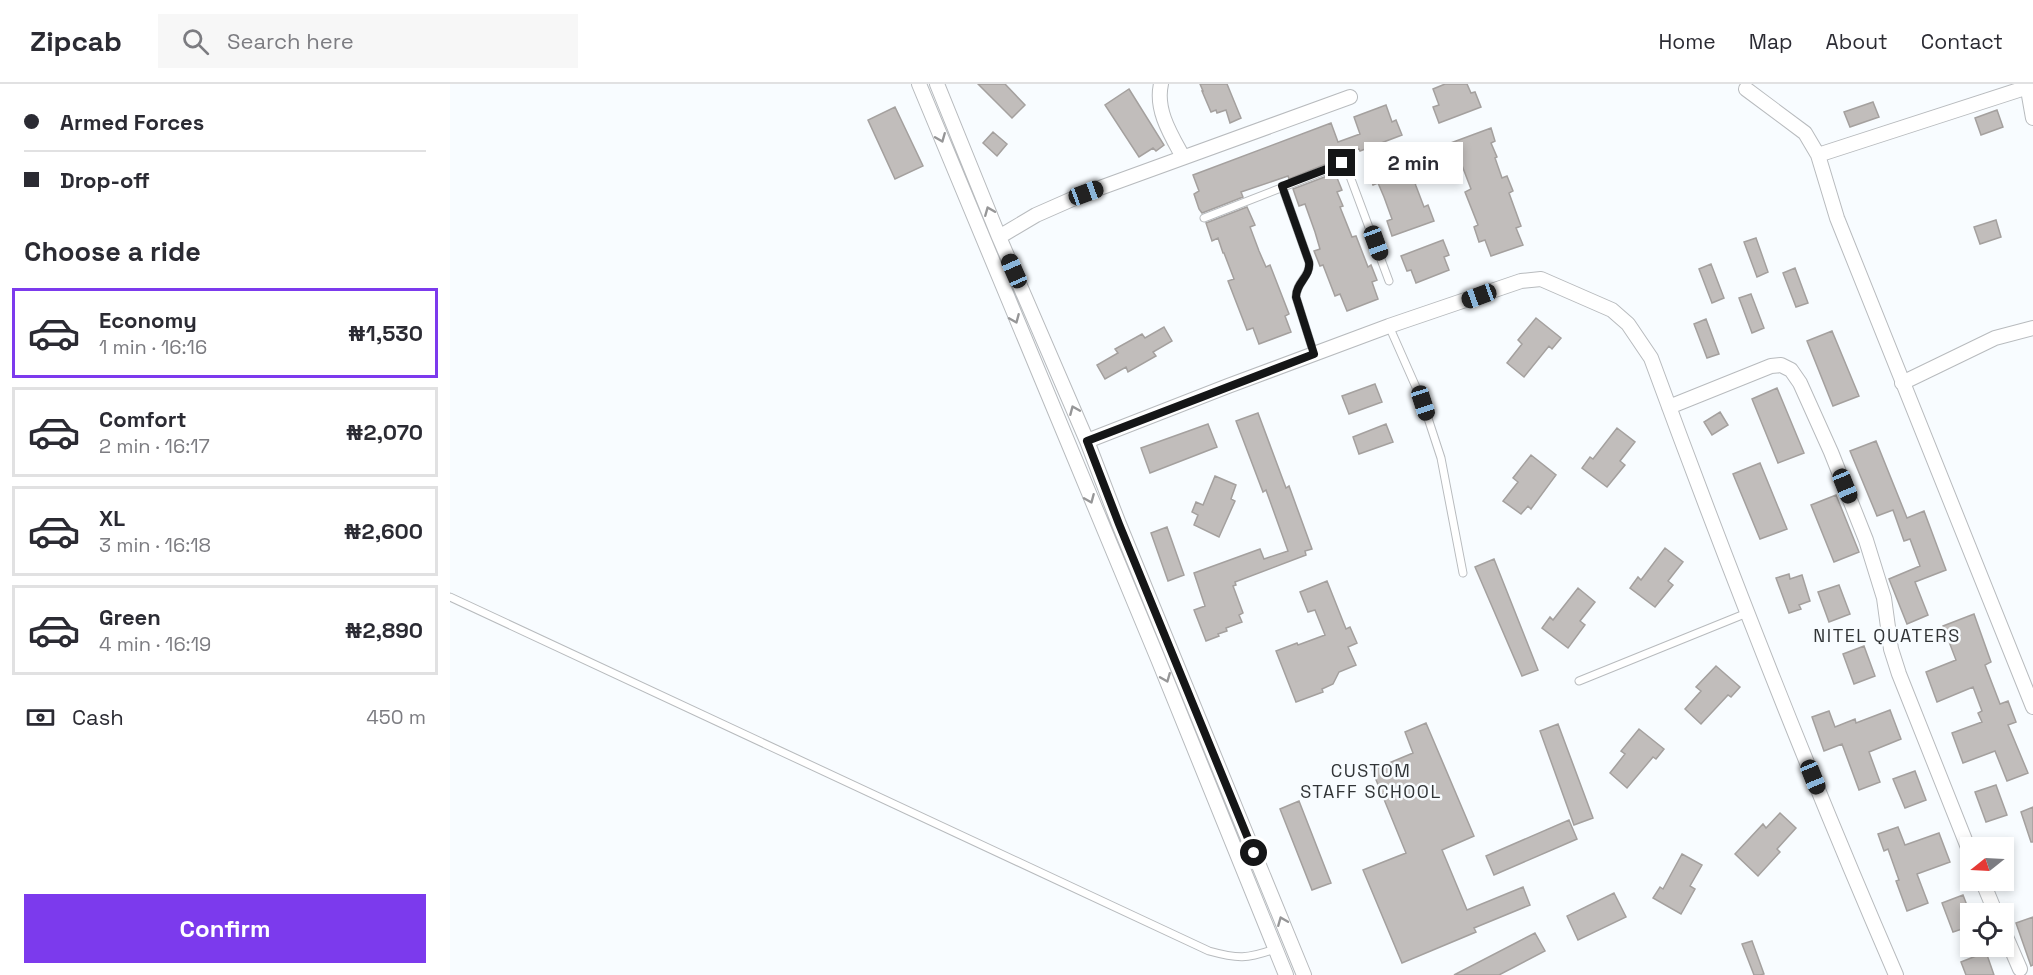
<!DOCTYPE html>
<meta charset="utf-8">
<style>
:root{--surface:#fff;--page:#f7f7f7;--text:#2b2b33;--muted:#7c7c81;--line:#e1e1e2;--accent:#7c3aed}
body{margin:0;font-family:"Space Grotesk",sans-serif;background:var(--page);color:var(--text);height:100vh;display:flex;flex-direction:column;font-size:22px;white-space:nowrap}
*{box-sizing:border-box;margin:0}
p{font-size:20px;color:var(--muted)}
.icon{flex:none;width:33px;height:33px;fill:none;stroke:currentColor;stroke-width:2;stroke-linecap:round;stroke-linejoin:round}
.map{position:relative;flex:1;overflow:hidden}
.sheet{display:flex;flex-direction:column;background:var(--surface);width:450px}
.sheet>*{flex:none}
.top-card{display:grid;align-content:center;height:132px;padding:0 24px;background:var(--surface)}
.needle{width:39px;rotate:252deg}
.controls{position:absolute;left:1510px;top:753px;display:grid;gap:12px}
.controls a{display:grid;place-items:center;width:54px;height:54px;border-radius:0px;background:var(--surface);box-shadow:0 3px 9px #0003;font-size:30px}
.end{position:absolute;width:27px;height:27px;margin:-14px;border:8px solid #151617;background:#fff;box-shadow:0 0 0 3px #fff}
.from{border-radius:50%}
.bubble{position:absolute;height:42px;border-radius:0px;background:var(--surface);box-shadow:0 3px 9px #0003;font-size:20px;font-weight:700;line-height:42px;text-align:center}
.car{position:absolute;width:18px;height:36px;margin:-18px -9px;border-radius:8px;box-shadow:0 0 4px 2px #0007;background:linear-gradient(#222 24%,#8ab4d8 0 40%,#222 0 76%,#8ab4d8 0 86%,#222 0)}
.top-card b{display:flex;align-items:center;gap:21px;height:57px;font-size:22px}
.top-card b+b{border-top:2px solid var(--line)}
.top-card i{width:15px;height:15px;background:var(--text)}
ul{padding:0;list-style:none}
li{display:flex;align-items:center;gap:18px;height:90px;margin:0 12px 9px;padding:0 12px;border:3px solid var(--line);border-radius:0px}
li div{flex:1}
li b{display:block;font-size:22px}
li em{font-style:normal;font-weight:700}
li.current{border-color:var(--accent)}
li>.icon{width:54px;height:54px;stroke-width:1.5}
h2{padding:0 24px;font-size:27px;line-height:72px}
.pay{display:flex;align-items:center;gap:15px;height:66px;padding:0 24px;font-size:22px}
.pay p{margin-inline-start:auto}
.button{display:flex;gap:12px;margin-top:auto;padding:12px 24px}
.button a{flex:1;height:69px;border-radius:0px;background:var(--accent);color:#fff;font-size:24px;font-weight:700;line-height:69px;text-align:center}
header{display:flex;align-items:center;gap:36px;box-sizing:border-box;height:84px;padding:0 30px;background:var(--surface);border-bottom:2px solid var(--line)}
header strong{font-size:28px}
nav{display:flex;gap:33px;margin-inline-start:auto;font-size:21px}
.search{width:420px;height:54px;background:var(--page);display:flex;align-items:center;gap:15px;box-sizing:border-box;padding:0 21px;border-radius:0px;color:var(--muted);font-size:22px}
main{display:flex;flex:1;min-height:0}
.map>svg:first-child{display:block}
</style>
<header>
<strong>Zipcab</strong>
<div class="search"><svg class="icon" aria-label="search" viewBox="0 0 24 24"><circle cx="10" cy="10" r="6"/><path d="M15 15l6 6"/></svg>Search here</div>
<nav><a>Home</a><a>Map</a><a>About</a><a>Contact</a></nav>
</header>
<main>
<section class="sheet">
<div class="top-card">
<b><i class="from"></i>Armed Forces</b>
<b><i></i>Drop-off</b>
</div>
<h2>Choose a ride</h2>
<ul>
<li class="current"><svg class="icon" aria-label="car" viewBox="0 0 24 24"><path d="M5 17H2v-5l4-1 3-4h7l3 4 3 1v5h-3M9 17h6M6 11h13"/><circle cx="7" cy="17" r="2"/><circle cx="17" cy="17" r="2"/></svg><div><b>Economy</b><p>1 min · 16:16</p></div><em>₦1,530</em></li>
<li><svg class="icon" aria-label="car" viewBox="0 0 24 24"><path d="M5 17H2v-5l4-1 3-4h7l3 4 3 1v5h-3M9 17h6M6 11h13"/><circle cx="7" cy="17" r="2"/><circle cx="17" cy="17" r="2"/></svg><div><b>Comfort</b><p>2 min · 16:17</p></div><em>₦2,070</em></li>
<li><svg class="icon" aria-label="car" viewBox="0 0 24 24"><path d="M5 17H2v-5l4-1 3-4h7l3 4 3 1v5h-3M9 17h6M6 11h13"/><circle cx="7" cy="17" r="2"/><circle cx="17" cy="17" r="2"/></svg><div><b>XL</b><p>3 min · 16:18</p></div><em>₦2,600</em></li>
<li><svg class="icon" aria-label="car" viewBox="0 0 24 24"><path d="M5 17H2v-5l4-1 3-4h7l3 4 3 1v5h-3M9 17h6M6 11h13"/><circle cx="7" cy="17" r="2"/><circle cx="17" cy="17" r="2"/></svg><div><b>Green</b><p>4 min · 16:19</p></div><em>₦2,890</em></li>
</ul>
<div class="pay"><svg class="icon" aria-label="cash" viewBox="0 0 24 24"><path d="M3 7h18v10H3z"/><circle cx="12" cy="12" r="2"/></svg>Cash<p>450 m</p></div>
<div class="button"><a>Confirm</a></div>
</section>
<div class="map">
<svg width="1583" height="891" viewBox="0 0 1583 891">
<rect width="100%" height="100%" fill="#f8fcff"/>
<path fill="#c1bdbb" stroke="#a4a09e" stroke-width="1.5" d="M 528,0 L 555,0 L 575,21 L 562,34 Z
M 750,0 L 777,0 L 791,34 L 780,39 L 776,26 L 767,29 L 766,26 L 761,28 L 752,7 L 753,7 Z
M 995,0 L 1017,0 L 1021,9 L 1025,8 L 1031,23 L 989,39 L 983,23 L 989,21 L 983,5 Z
M 679,5 L 714,61 L 706,67 L 703,64 L 689,73 L 655,21 Z
M 1423,18 L 1429,33 L 1400,43 L 1394,28 Z
M 936,21 L 942,38 L 946,36 L 952,51 L 910,67 L 909,65 L 880,74 L 881,78 L 839,95 L 838,92 L 791,108 L 793,113 L 752,129 L 749,125 L 744,110 L 749,107 L 743,91 L 881,39 L 888,58 L 910,50 L 904,33 Z
M 445,23 L 473,82 L 445,95 L 418,36 Z
M 1547,26 L 1553,43 L 1531,51 L 1525,34 Z
M 1041,44 L 1045,57 L 1041,59 L 1047,73 L 1045,74 L 1052,94 L 1057,92 L 1063,107 L 1059,109 L 1071,142 L 1066,144 L 1073,161 L 1041,172 L 1035,156 L 1029,158 L 1024,143 L 1028,141 L 1015,108 L 1021,105 L 1008,71 L 1003,73 L 998,60 Z
M 543,48 L 557,60 L 547,72 L 533,59 Z
M 961,73 L 965,86 L 961,87 L 966,102 L 974,123 L 978,121 L 984,137 L 942,152 L 937,137 L 942,135 L 934,113 L 928,99 L 923,101 L 918,88 Z
M 885,89 L 892,106 L 887,108 L 893,122 L 890,123 L 902,153 L 906,152 L 918,183 L 921,181 L 927,196 L 922,198 L 928,215 L 897,227 L 890,210 L 885,212 L 873,181 L 870,182 L 864,167 L 870,165 L 865,148 L 855,120 L 849,122 L 843,105 Z
M 797,123 L 805,141 L 800,143 L 809,167 L 816,183 L 820,181 L 839,230 L 835,232 L 841,248 L 809,260 L 803,244 L 797,246 L 778,197 L 784,195 L 774,169 L 773,169 L 768,154 L 762,157 L 756,139 Z
M 1546,136 L 1551,153 L 1530,160 L 1524,143 Z
M 1306,154 L 1318,188 L 1307,193 L 1294,158 Z
M 993,156 L 999,171 L 994,173 L 999,186 L 966,199 L 961,186 L 957,187 L 951,172 Z
M 1261,180 L 1274,214 L 1262,219 L 1249,185 Z
M 1345,184 L 1358,219 L 1346,223 L 1333,189 Z
M 1301,210 L 1314,244 L 1302,249 L 1289,214 Z
M 1086,234 L 1111,254 L 1102,265 L 1099,262 L 1074,293 L 1057,279 L 1072,260 L 1068,256 Z
M 1256,235 L 1269,270 L 1257,274 L 1244,240 Z
M 714,243 L 722,257 L 703,268 L 706,272 L 678,288 L 676,283 L 655,295 L 647,281 L 668,269 L 665,265 L 692,250 L 695,254 Z
M 1382,247 L 1409,312 L 1383,322 L 1357,257 Z
M 925,300 L 932,318 L 899,330 L 892,312 Z
M 1327,304 L 1354,369 L 1328,379 L 1302,315 Z
M 1270,328 L 1278,341 L 1262,351 L 1254,338 Z
M 808,329 L 836,404 L 839,402 L 862,465 L 855,467 L 856,471 L 785,498 L 786,501 L 783,502 L 793,529 L 789,531 L 792,538 L 776,544 L 777,547 L 768,550 L 769,552 L 756,557 L 744,526 L 755,522 L 744,489 L 810,465 L 814,475 L 838,467 L 816,406 L 813,408 L 786,337 Z
M 758,340 L 767,363 L 700,389 L 691,364 Z
M 936,340 L 943,358 L 909,370 L 903,353 Z
M 1167,344 L 1185,358 L 1170,377 L 1175,381 L 1157,403 L 1132,384 L 1140,373 L 1143,375 Z
M 1426,357 L 1457,434 L 1474,427 L 1496,486 L 1465,498 L 1478,531 L 1457,540 L 1439,495 L 1470,482 L 1460,455 L 1454,457 L 1443,426 L 1427,432 L 1400,367 Z
M 1081,371 L 1106,391 L 1081,425 L 1078,422 L 1071,430 L 1053,417 L 1068,398 L 1063,394 Z
M 1310,379 L 1337,445 L 1310,455 L 1283,390 Z
M 765,392 L 786,401 L 781,415 L 785,417 L 769,453 L 744,441 L 748,431 L 742,428 L 746,418 L 753,421 Z
M 1386,411 L 1409,468 L 1384,478 L 1361,421 Z
M 717,443 L 734,491 L 718,497 L 701,449 Z
M 1215,464 L 1233,478 L 1218,497 L 1223,501 L 1205,523 L 1180,504 L 1188,493 L 1191,496 Z
M 1044,475 L 1088,586 L 1072,592 L 1025,483 Z
M 1339,490 L 1340,495 L 1352,491 L 1360,517 L 1349,521 L 1351,525 L 1339,529 L 1326,494 Z
M 877,497 L 896,545 L 900,543 L 907,559 L 898,563 L 906,581 L 889,588 L 883,600 L 872,605 L 873,608 L 846,618 L 826,567 L 847,559 L 848,561 L 875,551 L 865,526 L 858,528 L 850,508 Z
M 1389,501 L 1400,530 L 1379,538 L 1368,508 Z
M 1128,504 L 1145,518 L 1130,537 L 1135,541 L 1118,564 L 1092,544 L 1100,533 L 1103,536 Z
M 1524,530 L 1541,578 L 1535,581 L 1550,620 L 1558,617 L 1566,638 L 1558,641 L 1578,689 L 1557,697 L 1545,667 L 1513,679 L 1502,649 L 1532,638 L 1528,629 L 1532,627 L 1523,603 L 1487,618 L 1476,588 L 1506,576 L 1493,542 Z
M 1414,562 L 1425,592 L 1404,600 L 1393,570 Z
M 1266,582 L 1290,603 L 1281,613 L 1278,611 L 1251,640 L 1235,625 L 1251,607 L 1246,603 Z
M 1440,626 L 1451,655 L 1419,668 L 1430,698 L 1409,706 L 1392,660 L 1374,667 L 1362,633 L 1379,627 L 1385,643 L 1405,635 L 1406,639 Z
M 976,639 L 1024,752 L 992,766 L 1017,826 L 1073,803 L 1080,821 L 1024,844 L 1026,848 L 952,879 L 913,786 L 956,769 L 922,686 L 963,669 L 955,648 Z
M 1108,640 L 1143,734 L 1124,741 L 1090,647 Z
M 1189,645 L 1214,665 L 1206,675 L 1203,673 L 1177,704 L 1160,689 L 1175,670 L 1171,667 Z
M 1465,687 L 1476,716 L 1455,724 L 1443,695 Z
M 1546,701 L 1557,731 L 1536,738 L 1525,708 Z
M 849,717 L 881,799 L 862,806 L 830,725 Z
M 1583,723 L 1583,758 L 1581,758 L 1571,728 Z
M 1330,729 L 1346,744 L 1327,765 L 1330,768 L 1308,792 L 1285,770 L 1313,740 L 1316,744 Z
M 1119,736 L 1127,755 L 1044,791 L 1036,772 Z
M 1448,743 L 1455,761 L 1489,749 L 1500,778 L 1467,790 L 1478,819 L 1457,827 L 1446,797 L 1449,796 L 1438,765 L 1434,767 L 1428,750 Z
M 1232,770 L 1252,781 L 1240,802 L 1245,805 L 1231,830 L 1203,814 L 1210,803 L 1213,805 Z
M 1164,809 L 1176,833 L 1128,856 L 1117,832 Z
M 1513,811 L 1521,832 L 1521,842 L 1503,848 L 1492,819 Z
M 1583,833 L 1583,881 L 1581,882 L 1566,839 Z
M 1085,849 L 1095,867 L 1049,891 L 1004,891 Z
M 1302,857 L 1314,890 L 1310,891 L 1304,891 L 1292,860 Z
M 1536,868 L 1544,891 L 1516,891 L 1511,878 Z"/>
<g fill="none" stroke-linecap="round" stroke-linejoin="round">
<defs>
<path id="service" d="M 832,102 L 859,178 C 861,192 846,198 846,213 L 864,270
M 754,134 L 895,79 L 939,197
M 939,242 L 973,319 L 991,374 L 1013,489
M 0,513 L 759,867 C 788,875 797,875 825,865
M 1129,597 L 1297,529"/>
<path id="minor" d="M 469,0 L 708,575 L 836,891
M 487,0 L 549,153 L 637,357 L 669,440 L 854,891
M 711,0 C 705,26 721,51 733,73
M 1577,0 L 1583,34
M 1296,5 L 1355,49 L 1368,71 L 1387,134 L 1583,623
M 1368,71 L 1578,3
M 549,153 L 586,131 L 636,109 L 900,13
M 1452,299 L 1545,254 L 1583,244
M 1219,323 L 1321,282 L 1331,281 L 1341,286 L 1350,299 L 1381,368 L 1416,456 L 1434,514 L 1441,565 L 1449,590 L 1521,771
M 637,357 L 778,302 L 939,242 L 1071,197 L 1091,195 L 1162,226 L 1178,240 L 1201,274 C 1277,481 1358,688 1446,891
M 1532,796 L 1546,830
M 1554,848 L 1570,885"/>
</defs>
<use href="#service" stroke="#b8bbbe" stroke-width="9"/>
<use href="#minor" stroke="#b8bbbe" stroke-width="16"/>
<use href="#service" stroke="#fff" stroke-width="7"/>
<use href="#minor" stroke="#fff" stroke-width="14"/>
</g>
<defs><path id="oneway-chevron" d="M-2-3.5L2.5 0L-2 3.5" fill="none" stroke-width="1.6" stroke-linecap="round" stroke-linejoin="round" transform="scale(1.5)"/></defs>
<g stroke="#969697">
<use href="#oneway-chevron" transform="translate(491 54) rotate(68)"/>
<use href="#oneway-chevron" transform="translate(539 127) rotate(-112)"/>
<use href="#oneway-chevron" transform="translate(565 235) rotate(67)"/>
<use href="#oneway-chevron" transform="translate(624 326) rotate(-113)"/>
<use href="#oneway-chevron" transform="translate(640 415) rotate(67)"/>
<use href="#oneway-chevron" transform="translate(716 594) rotate(68)"/>
<use href="#oneway-chevron" transform="translate(832 837) rotate(-112)"/>
</g>
<g fill="none" stroke-linecap="round" stroke-linejoin="round">
<path stroke="#151617" stroke-width="8" d="M 804,769 L 669,440 L 637,357 L 864,270 L 846,213 C 846,198 861,193 859,178 L 832,102 L 892,79"/>
</g>
<g text-anchor="middle" stroke-width="5" stroke-linejoin="round" paint-order="stroke">
<g font-size="18" letter-spacing="1.5" fill="#313436" stroke="#f8fcff">
<text x="1437" y="558">NITEL QUATERS</text>
<text x="921" y="693">CUSTOM<tspan x="921" dy="21">STAFF SCHOOL</tspan></text>
</g>
</g>
</svg>
<div class="controls">
<a><svg class="needle" viewBox="-14 -14 28 28"><path d="M0-13l5 13h-10z" fill="#e53935"/><path d="M0 13l5-13h-10z" fill="#7c7c81"/></svg></a>
<a><svg class="icon" aria-label="locate" viewBox="0 0 24 24"><circle cx="12" cy="12" r="6"/><path d="M12 2v4M12 18v4M2 12h4M18 12h4"/></svg></a>
</div>
<i class="end from" style="left:804px;top:769px"></i>
<i class="end" style="left:892px;top:79px"></i>
<div class="bubble" style="left:914px;top:58px;width:99px">2 min</div>
<i class="car" style="left:636px;top:109px;rotate:70deg"></i>
<i class="car" style="left:926px;top:159px;rotate:160deg"></i>
<i class="car" style="left:564px;top:187px;rotate:336deg"></i>
<i class="car" style="left:1029px;top:212px;rotate:250deg"></i>
<i class="car" style="left:973px;top:319px;rotate:162deg"></i>
<i class="car" style="left:1395px;top:402px;rotate:158deg"></i>
<i class="car" style="left:1363px;top:693px;rotate:158deg"></i>
</div>
</main>
